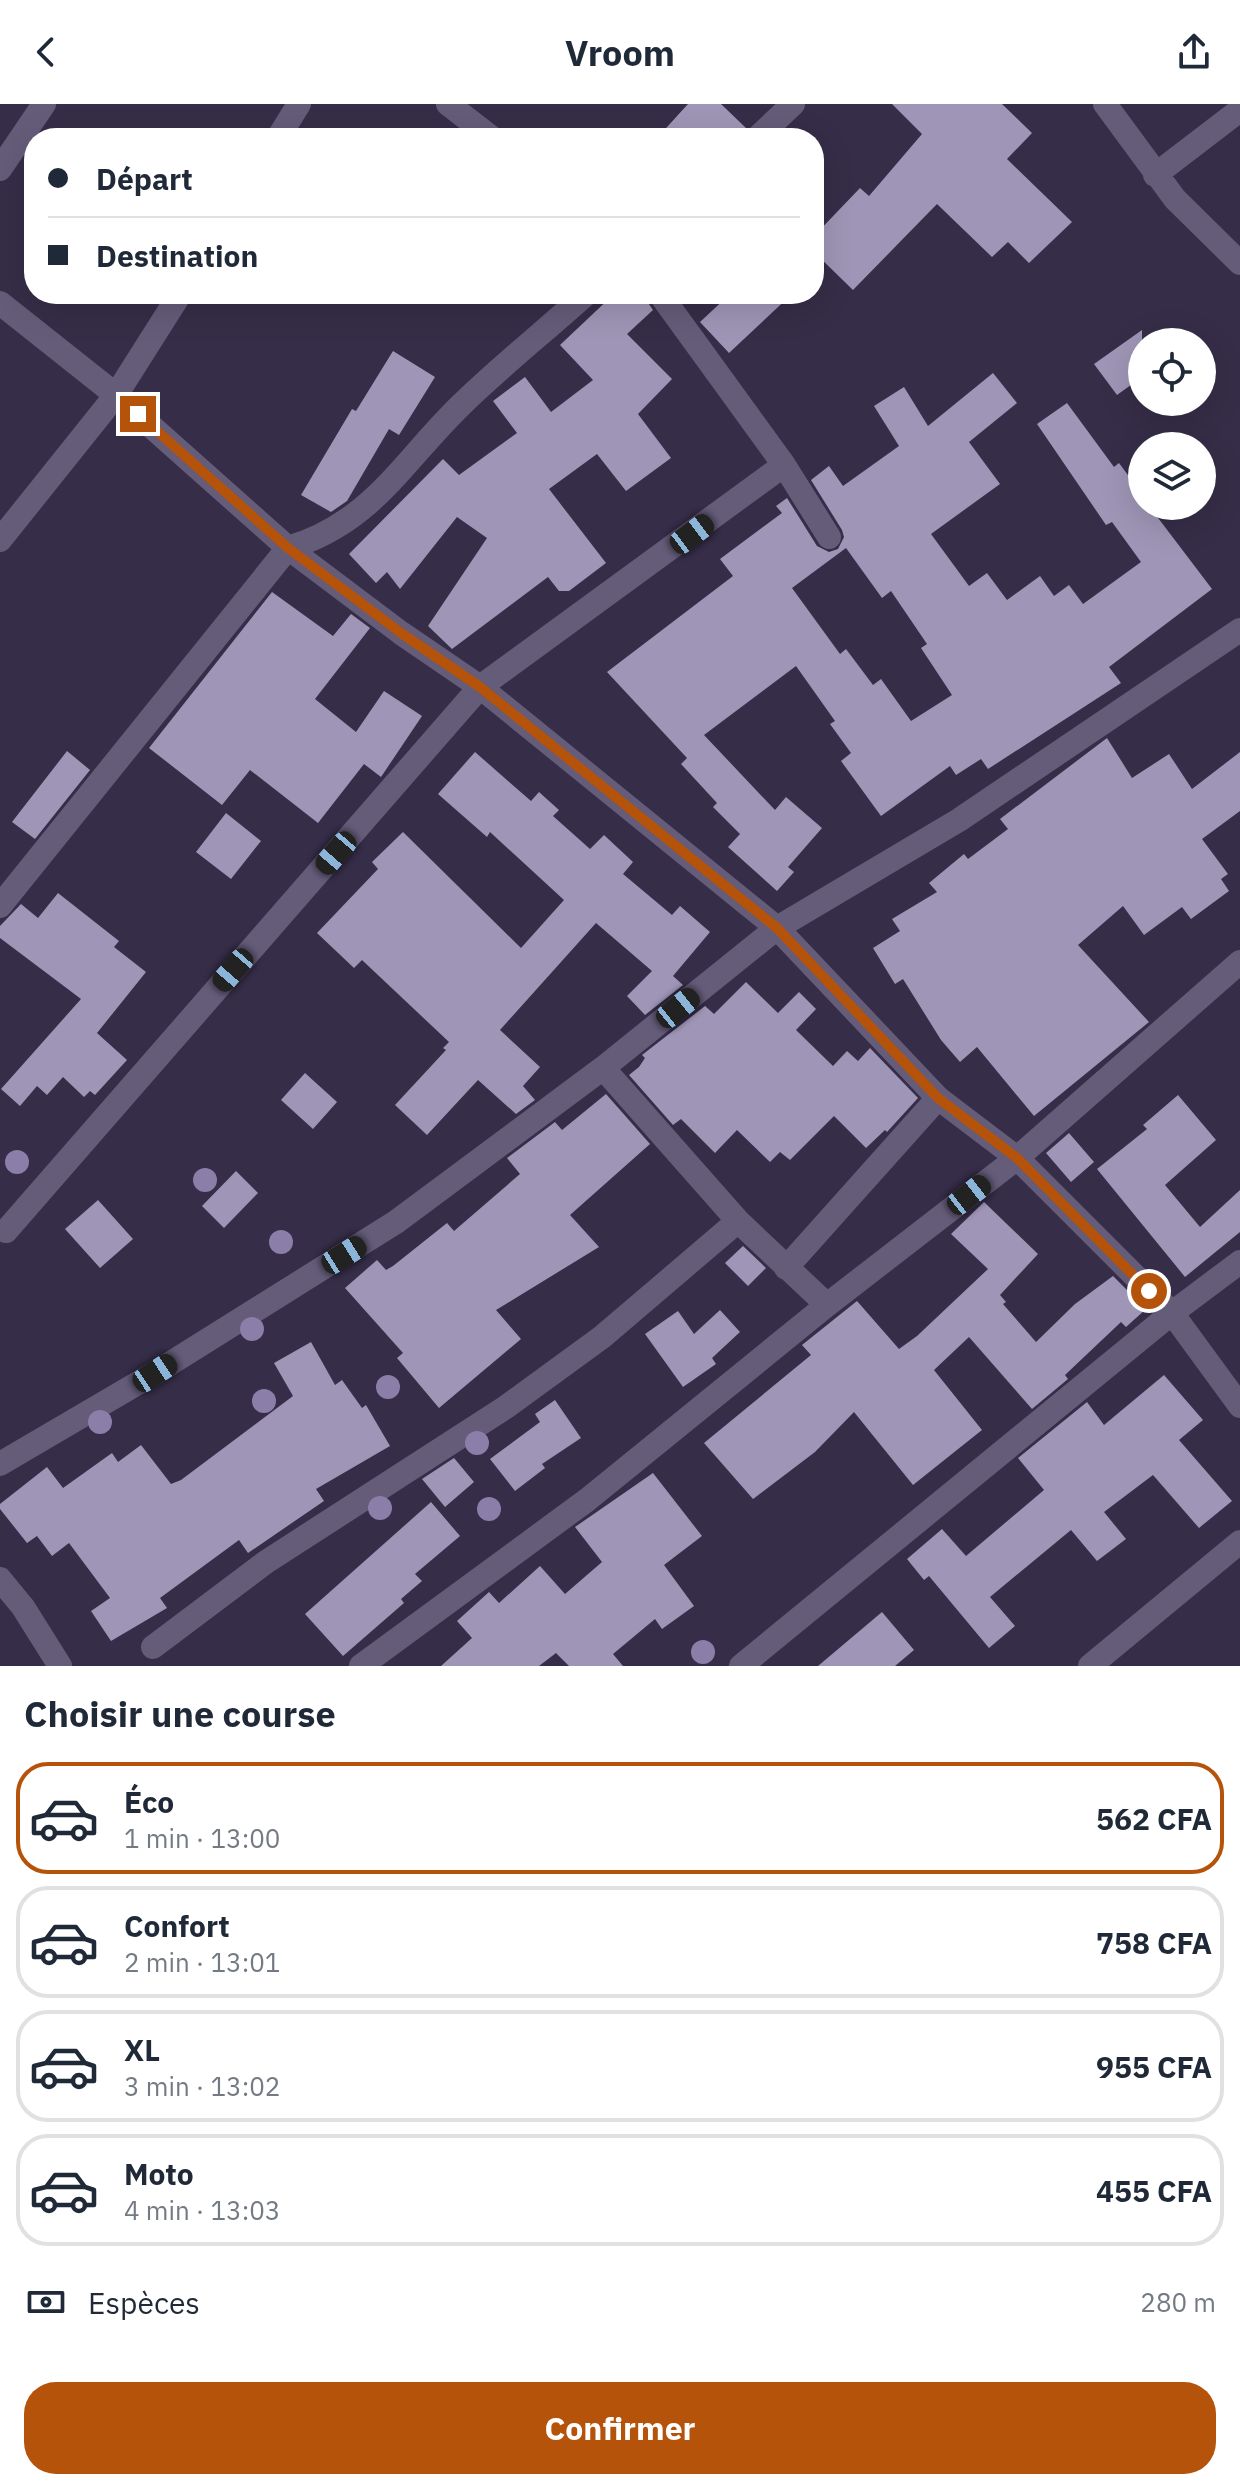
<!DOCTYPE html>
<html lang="fr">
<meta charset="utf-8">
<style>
:root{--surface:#fff;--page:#f6f6f7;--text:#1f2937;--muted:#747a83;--line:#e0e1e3;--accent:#b45309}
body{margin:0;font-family:"IBM Plex Sans",sans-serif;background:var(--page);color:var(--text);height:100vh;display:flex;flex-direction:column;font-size:30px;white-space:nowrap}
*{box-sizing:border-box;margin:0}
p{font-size:26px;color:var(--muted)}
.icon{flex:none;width:44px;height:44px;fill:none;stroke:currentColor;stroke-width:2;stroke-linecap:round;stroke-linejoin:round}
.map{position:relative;height:1562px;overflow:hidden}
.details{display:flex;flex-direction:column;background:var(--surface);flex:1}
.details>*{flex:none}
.hud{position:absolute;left:24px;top:24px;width:800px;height:176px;border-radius:32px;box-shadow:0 8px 32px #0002;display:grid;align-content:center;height:176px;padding:0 24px;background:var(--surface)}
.fabs{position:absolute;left:1128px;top:224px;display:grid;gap:16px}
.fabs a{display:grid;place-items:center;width:88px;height:88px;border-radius:50%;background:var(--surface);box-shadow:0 8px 32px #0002;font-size:40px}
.end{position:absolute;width:36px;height:36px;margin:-18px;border:10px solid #b45309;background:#fff;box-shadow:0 0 0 4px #fff}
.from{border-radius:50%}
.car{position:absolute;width:24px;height:48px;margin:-24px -12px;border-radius:10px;box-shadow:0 0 6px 2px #0007;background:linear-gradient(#222 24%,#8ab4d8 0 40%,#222 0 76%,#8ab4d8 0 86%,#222 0)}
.hud b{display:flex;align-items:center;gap:28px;height:76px;font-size:30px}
.hud b+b{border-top:2px solid var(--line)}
.hud i{width:20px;height:20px;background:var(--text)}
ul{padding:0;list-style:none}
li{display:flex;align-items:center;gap:24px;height:112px;margin:0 16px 12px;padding:0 8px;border:4px solid var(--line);border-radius:32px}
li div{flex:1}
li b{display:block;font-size:30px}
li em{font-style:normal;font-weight:700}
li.active{border-color:var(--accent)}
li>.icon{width:72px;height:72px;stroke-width:1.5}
h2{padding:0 24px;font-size:36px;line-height:96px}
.pay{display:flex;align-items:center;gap:20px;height:88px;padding:0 24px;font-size:30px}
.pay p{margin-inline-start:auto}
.button{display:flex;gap:16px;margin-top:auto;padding:16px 24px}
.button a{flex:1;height:92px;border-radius:32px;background:var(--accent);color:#fff;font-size:32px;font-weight:700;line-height:92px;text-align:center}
header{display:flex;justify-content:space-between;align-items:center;height:104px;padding:0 24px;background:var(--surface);font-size:36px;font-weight:700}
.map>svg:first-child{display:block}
</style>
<header><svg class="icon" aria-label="back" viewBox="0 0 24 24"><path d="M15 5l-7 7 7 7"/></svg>Vroom<svg class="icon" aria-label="share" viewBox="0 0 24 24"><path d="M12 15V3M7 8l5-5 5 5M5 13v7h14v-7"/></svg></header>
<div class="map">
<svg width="1240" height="1562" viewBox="0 0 1240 1562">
<rect width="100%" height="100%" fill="#362d48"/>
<path fill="#9f95b6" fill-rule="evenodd" d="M 688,0 L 721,0 L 746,24 L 742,34 L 657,34 Z
M 892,0 L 1002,0 L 1032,29 L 1007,55 L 1072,118 L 1029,159 L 1008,138 L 992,153 L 937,100 L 853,186 L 814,148 L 814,132 L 860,84 L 869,92 L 922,30 Z
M 614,190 L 642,190 L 653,206 L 627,230 L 672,275 L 638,310 L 671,354 L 626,387 L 597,350 L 549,385 L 606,459 L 569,487 L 559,487 L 548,473 L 452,545 L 428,522 L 487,434 L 457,413 L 400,485 L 387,468 L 376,479 L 349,450 L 443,355 L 459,371 L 517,329 L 493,297 L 525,273 L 551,308 L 593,276 L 560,241 Z
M 730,190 L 792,190 L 729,249 L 700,218 Z
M 1142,226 L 1142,273 L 1117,291 L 1094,260 Z
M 393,247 L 435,273 L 399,331 L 389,325 L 347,397 L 331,408 L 301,391 L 352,305 L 356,307 Z
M 993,269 L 1017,299 L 969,338 L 1000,380 L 931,430 L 969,482 L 987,469 L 1007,496 L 1040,472 L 1054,492 L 1069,481 L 1083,500 L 1141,458 L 1112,418 L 1106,421 L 1037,320 L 1067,299 L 1114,363 L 1119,359 L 1142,390 L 1142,402 L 1149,402 L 1212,485 L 1109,563 L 1121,579 L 988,665 L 981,655 L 956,671 L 950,662 L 881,712 L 841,657 L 851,649 L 830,620 L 835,617 L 796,562 L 704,631 L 775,706 L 786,693 L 822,724 L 788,763 L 794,768 L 777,787 L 728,743 L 740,730 L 713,703 L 717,699 L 681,660 L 687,654 L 607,568 L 733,472 L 720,455 L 782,409 L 776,402 L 787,394 L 817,442 L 829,448 L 838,445 L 844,433 L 842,426 L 811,376 L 829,362 L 843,382 L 899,342 L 874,302 L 904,283 L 928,322 ZM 846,444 L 882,494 L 891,487 L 927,540 L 921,544 L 952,591 L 911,617 L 881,575 L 873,581 L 846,545 L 840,550 L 792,484 Z
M 272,488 L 333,532 L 351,510 L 370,524 L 315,595 L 356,628 L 384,587 L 422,612 L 381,673 L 364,660 L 318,719 L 250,666 L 222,701 L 149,644 Z
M 1107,634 L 1132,674 L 1169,650 L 1192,685 L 1240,648 L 1240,707 L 1202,735 L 1228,770 L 1221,775 L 1229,787 L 1191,815 L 1182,803 L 1144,831 L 1123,802 L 1078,841 L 1149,918 L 1034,1012 L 977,943 L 960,958 L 941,936 L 903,875 L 895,880 L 873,844 L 900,827 L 892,815 L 937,788 L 929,779 L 964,750 L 968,755 L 1008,725 L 1000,715 Z
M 67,647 L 90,666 L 35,735 L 12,718 Z
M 475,648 L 531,697 L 539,688 L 559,706 L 553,712 L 590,745 L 604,731 L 633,758 L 623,770 L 672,811 L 680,802 L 710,828 L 673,872 L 683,881 L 645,911 L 627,892 L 652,867 L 596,819 L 500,926 L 540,963 L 523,982 L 535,996 L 516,1010 L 478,976 L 427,1031 L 395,1001 L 446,946 L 443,944 L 449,938 L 362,856 L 354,864 L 317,829 L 378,765 L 372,758 L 403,728 L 521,844 L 564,796 L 490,728 L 487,733 L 438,690 Z
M 226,709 L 261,737 L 231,775 L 196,748 Z
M 58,789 L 119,837 L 114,843 L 146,868 L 97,929 L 127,956 L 95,991 L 90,987 L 84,993 L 63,973 L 47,991 L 37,982 L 20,1002 L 1,985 L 81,895 L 0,834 L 0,822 L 21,800 L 38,814 Z
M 746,878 L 778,909 L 799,888 L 816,905 L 796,926 L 833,962 L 847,947 L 858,957 L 870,944 L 918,994 L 887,1028 L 885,1026 L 866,1044 L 834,1012 L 790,1056 L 780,1048 L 770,1058 L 737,1026 L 715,1049 L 681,1015 L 673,1021 L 629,971 L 639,963 L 645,954 L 642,951 L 705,902 L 714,910 Z
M 305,969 L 337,998 L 313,1025 L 281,996 Z
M 606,990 L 650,1040 L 570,1111 L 599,1143 L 496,1206 L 521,1235 L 439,1304 L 397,1254 L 403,1249 L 345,1184 L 377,1156 L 386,1166 L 393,1162 L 447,1119 L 454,1127 L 520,1070 L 507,1054 L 555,1018 L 562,1026 Z
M 1178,991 L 1216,1036 L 1165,1081 L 1200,1123 L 1240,1086 L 1240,1128 L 1185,1173 L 1097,1065 L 1147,1025 L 1143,1021 Z
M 1069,1029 L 1094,1058 L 1071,1078 L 1046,1049 Z
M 236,1067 L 258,1089 L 224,1124 L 202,1102 Z
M 98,1096 L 133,1135 L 100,1164 L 65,1125 Z
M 984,1098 L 1038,1150 L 1000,1191 L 1006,1198 L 1003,1200 L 1036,1238 L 1075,1200 L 1113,1172 L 1146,1205 L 1126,1223 L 1121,1218 L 1065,1271 L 1068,1275 L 1032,1305 L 969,1233 L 934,1266 L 982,1326 L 913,1381 L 854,1308 L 815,1348 L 753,1395 L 704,1339 L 811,1251 L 802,1241 L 857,1197 L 899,1245 L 917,1232 L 988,1165 L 951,1130 Z
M 743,1142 L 766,1164 L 748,1182 L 725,1159 Z
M 720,1206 L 740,1228 L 712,1254 L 716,1260 L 683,1283 L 645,1230 L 678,1207 L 694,1230 Z
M 311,1238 L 335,1281 L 342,1276 L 362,1304 L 366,1301 L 390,1342 L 316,1385 L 324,1397 L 248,1449 L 239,1436 L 160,1494 L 167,1504 L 111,1537 L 91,1507 L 110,1494 L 69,1439 L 52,1452 L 37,1432 L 27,1439 L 0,1405 L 0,1400 L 47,1363 L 63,1384 L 112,1349 L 118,1358 L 141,1341 L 171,1380 L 181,1376 L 293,1292 L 274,1259 Z
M 1164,1271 L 1203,1316 L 1179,1336 L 1232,1397 L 1199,1424 L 1153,1371 L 1104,1408 L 1126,1435 L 1097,1457 L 1071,1426 L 990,1493 L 1015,1522 L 989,1544 L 929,1472 L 924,1476 L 907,1455 L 942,1425 L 966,1452 L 1044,1386 L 1018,1354 L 1087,1298 L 1104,1321 Z
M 555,1296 L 581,1334 L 542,1360 L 545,1364 L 515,1387 L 490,1355 L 540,1318 L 535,1310 Z
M 454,1354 L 474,1378 L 445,1403 L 422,1375 Z
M 653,1369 L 702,1432 L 664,1461 L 694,1502 L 662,1525 L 655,1515 L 613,1550 L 623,1562 L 569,1562 L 556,1549 L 539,1562 L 441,1562 L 472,1534 L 457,1517 L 489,1488 L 499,1499 L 540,1462 L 565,1490 L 602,1458 L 575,1423 Z
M 431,1398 L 460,1432 L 415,1470 L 422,1477 L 401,1495 L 404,1499 L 343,1552 L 305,1510 Z
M 882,1508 L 914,1546 L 895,1562 L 818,1562 Z"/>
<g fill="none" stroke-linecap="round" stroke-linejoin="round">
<path stroke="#655c7a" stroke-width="24" d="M 448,0 L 492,34
M 1105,0 L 1175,95 L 1240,159
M 278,34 L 299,0
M 757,34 L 793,0
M 0,65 L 44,0
M 1155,71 L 1240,6
M 660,190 L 784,361 L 829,433
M 0,199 L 116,291 L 288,444 L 401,529 L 480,583 L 777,824 L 938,994 L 1017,1054 L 1172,1209 L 1240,1302
M 0,436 L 116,291 L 180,190
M 0,802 L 288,444 C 372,419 402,358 461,301 C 501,262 545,227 586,190
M 603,964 L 738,1117 L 827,1201
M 6,1127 L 480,583 L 784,361
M 786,1164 L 938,994
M 0,1360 L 155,1269 L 396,1118 L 603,964 L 777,824 L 959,716 L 1240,526
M 0,1475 L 23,1503 L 60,1562
M 153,1543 L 266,1458 L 506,1303 L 602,1233 L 738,1117
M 361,1562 L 587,1396 L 827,1201 L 1017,1054 L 1240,858
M 741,1562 L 1172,1209 L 1240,1158
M 1090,1562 L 1240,1438"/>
</g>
<g fill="#8b7ea8">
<circle cx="17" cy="1058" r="12"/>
<circle cx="205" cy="1076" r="12"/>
<circle cx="281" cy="1138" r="12"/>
<circle cx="252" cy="1225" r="12"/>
<circle cx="388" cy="1283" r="12"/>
<circle cx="264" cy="1297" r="12"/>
<circle cx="100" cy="1318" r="12"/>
<circle cx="477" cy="1339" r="12"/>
<circle cx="380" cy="1404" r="12"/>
<circle cx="489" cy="1405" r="12"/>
<circle cx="703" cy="1548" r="12"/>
</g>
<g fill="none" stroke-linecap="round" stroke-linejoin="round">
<path stroke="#b45309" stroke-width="10" d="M 138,310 L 288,444 L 401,529 L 480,583 L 777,824 L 938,994 L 1017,1054 L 1149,1187"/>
</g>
</svg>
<div class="fabs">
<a><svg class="icon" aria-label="locate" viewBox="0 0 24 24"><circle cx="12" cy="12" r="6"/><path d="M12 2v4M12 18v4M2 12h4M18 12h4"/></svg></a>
<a><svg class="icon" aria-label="layers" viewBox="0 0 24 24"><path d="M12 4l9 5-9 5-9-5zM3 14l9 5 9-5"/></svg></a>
</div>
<i class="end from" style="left:1149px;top:1187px"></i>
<i class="end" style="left:138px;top:310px"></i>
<i class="car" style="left:692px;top:430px;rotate:53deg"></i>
<i class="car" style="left:336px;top:749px;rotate:221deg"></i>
<i class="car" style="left:233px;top:866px;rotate:221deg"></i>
<i class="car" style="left:678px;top:904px;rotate:51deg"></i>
<i class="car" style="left:969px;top:1091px;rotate:52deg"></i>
<i class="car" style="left:344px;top:1151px;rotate:58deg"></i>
<i class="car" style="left:155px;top:1269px;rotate:57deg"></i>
<div class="hud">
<b><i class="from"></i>Départ</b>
<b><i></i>Destination</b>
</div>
</div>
<section class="details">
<h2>Choisir une course</h2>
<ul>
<li class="active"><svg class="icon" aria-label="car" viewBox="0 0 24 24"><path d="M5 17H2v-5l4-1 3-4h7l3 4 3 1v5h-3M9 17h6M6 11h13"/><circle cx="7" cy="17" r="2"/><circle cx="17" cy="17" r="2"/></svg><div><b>Éco</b><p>1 min · 13:00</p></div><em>562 CFA</em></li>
<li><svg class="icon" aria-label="car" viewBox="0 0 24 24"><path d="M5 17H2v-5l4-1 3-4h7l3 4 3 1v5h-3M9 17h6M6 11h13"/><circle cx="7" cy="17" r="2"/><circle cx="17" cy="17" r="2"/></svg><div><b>Confort</b><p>2 min · 13:01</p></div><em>758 CFA</em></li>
<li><svg class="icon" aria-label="car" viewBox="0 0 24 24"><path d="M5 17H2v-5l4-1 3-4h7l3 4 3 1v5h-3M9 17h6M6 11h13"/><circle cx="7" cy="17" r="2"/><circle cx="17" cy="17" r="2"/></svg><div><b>XL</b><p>3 min · 13:02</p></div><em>955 CFA</em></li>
<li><svg class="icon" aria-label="car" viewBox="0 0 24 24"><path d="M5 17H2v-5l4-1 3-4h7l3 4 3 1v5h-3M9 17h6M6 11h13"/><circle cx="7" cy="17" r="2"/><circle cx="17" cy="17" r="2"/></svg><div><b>Moto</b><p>4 min · 13:03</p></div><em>455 CFA</em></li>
</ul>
<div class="pay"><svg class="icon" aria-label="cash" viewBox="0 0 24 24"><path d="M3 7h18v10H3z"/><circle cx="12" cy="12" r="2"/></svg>Espèces<p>280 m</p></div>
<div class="button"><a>Confirmer</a></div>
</section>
